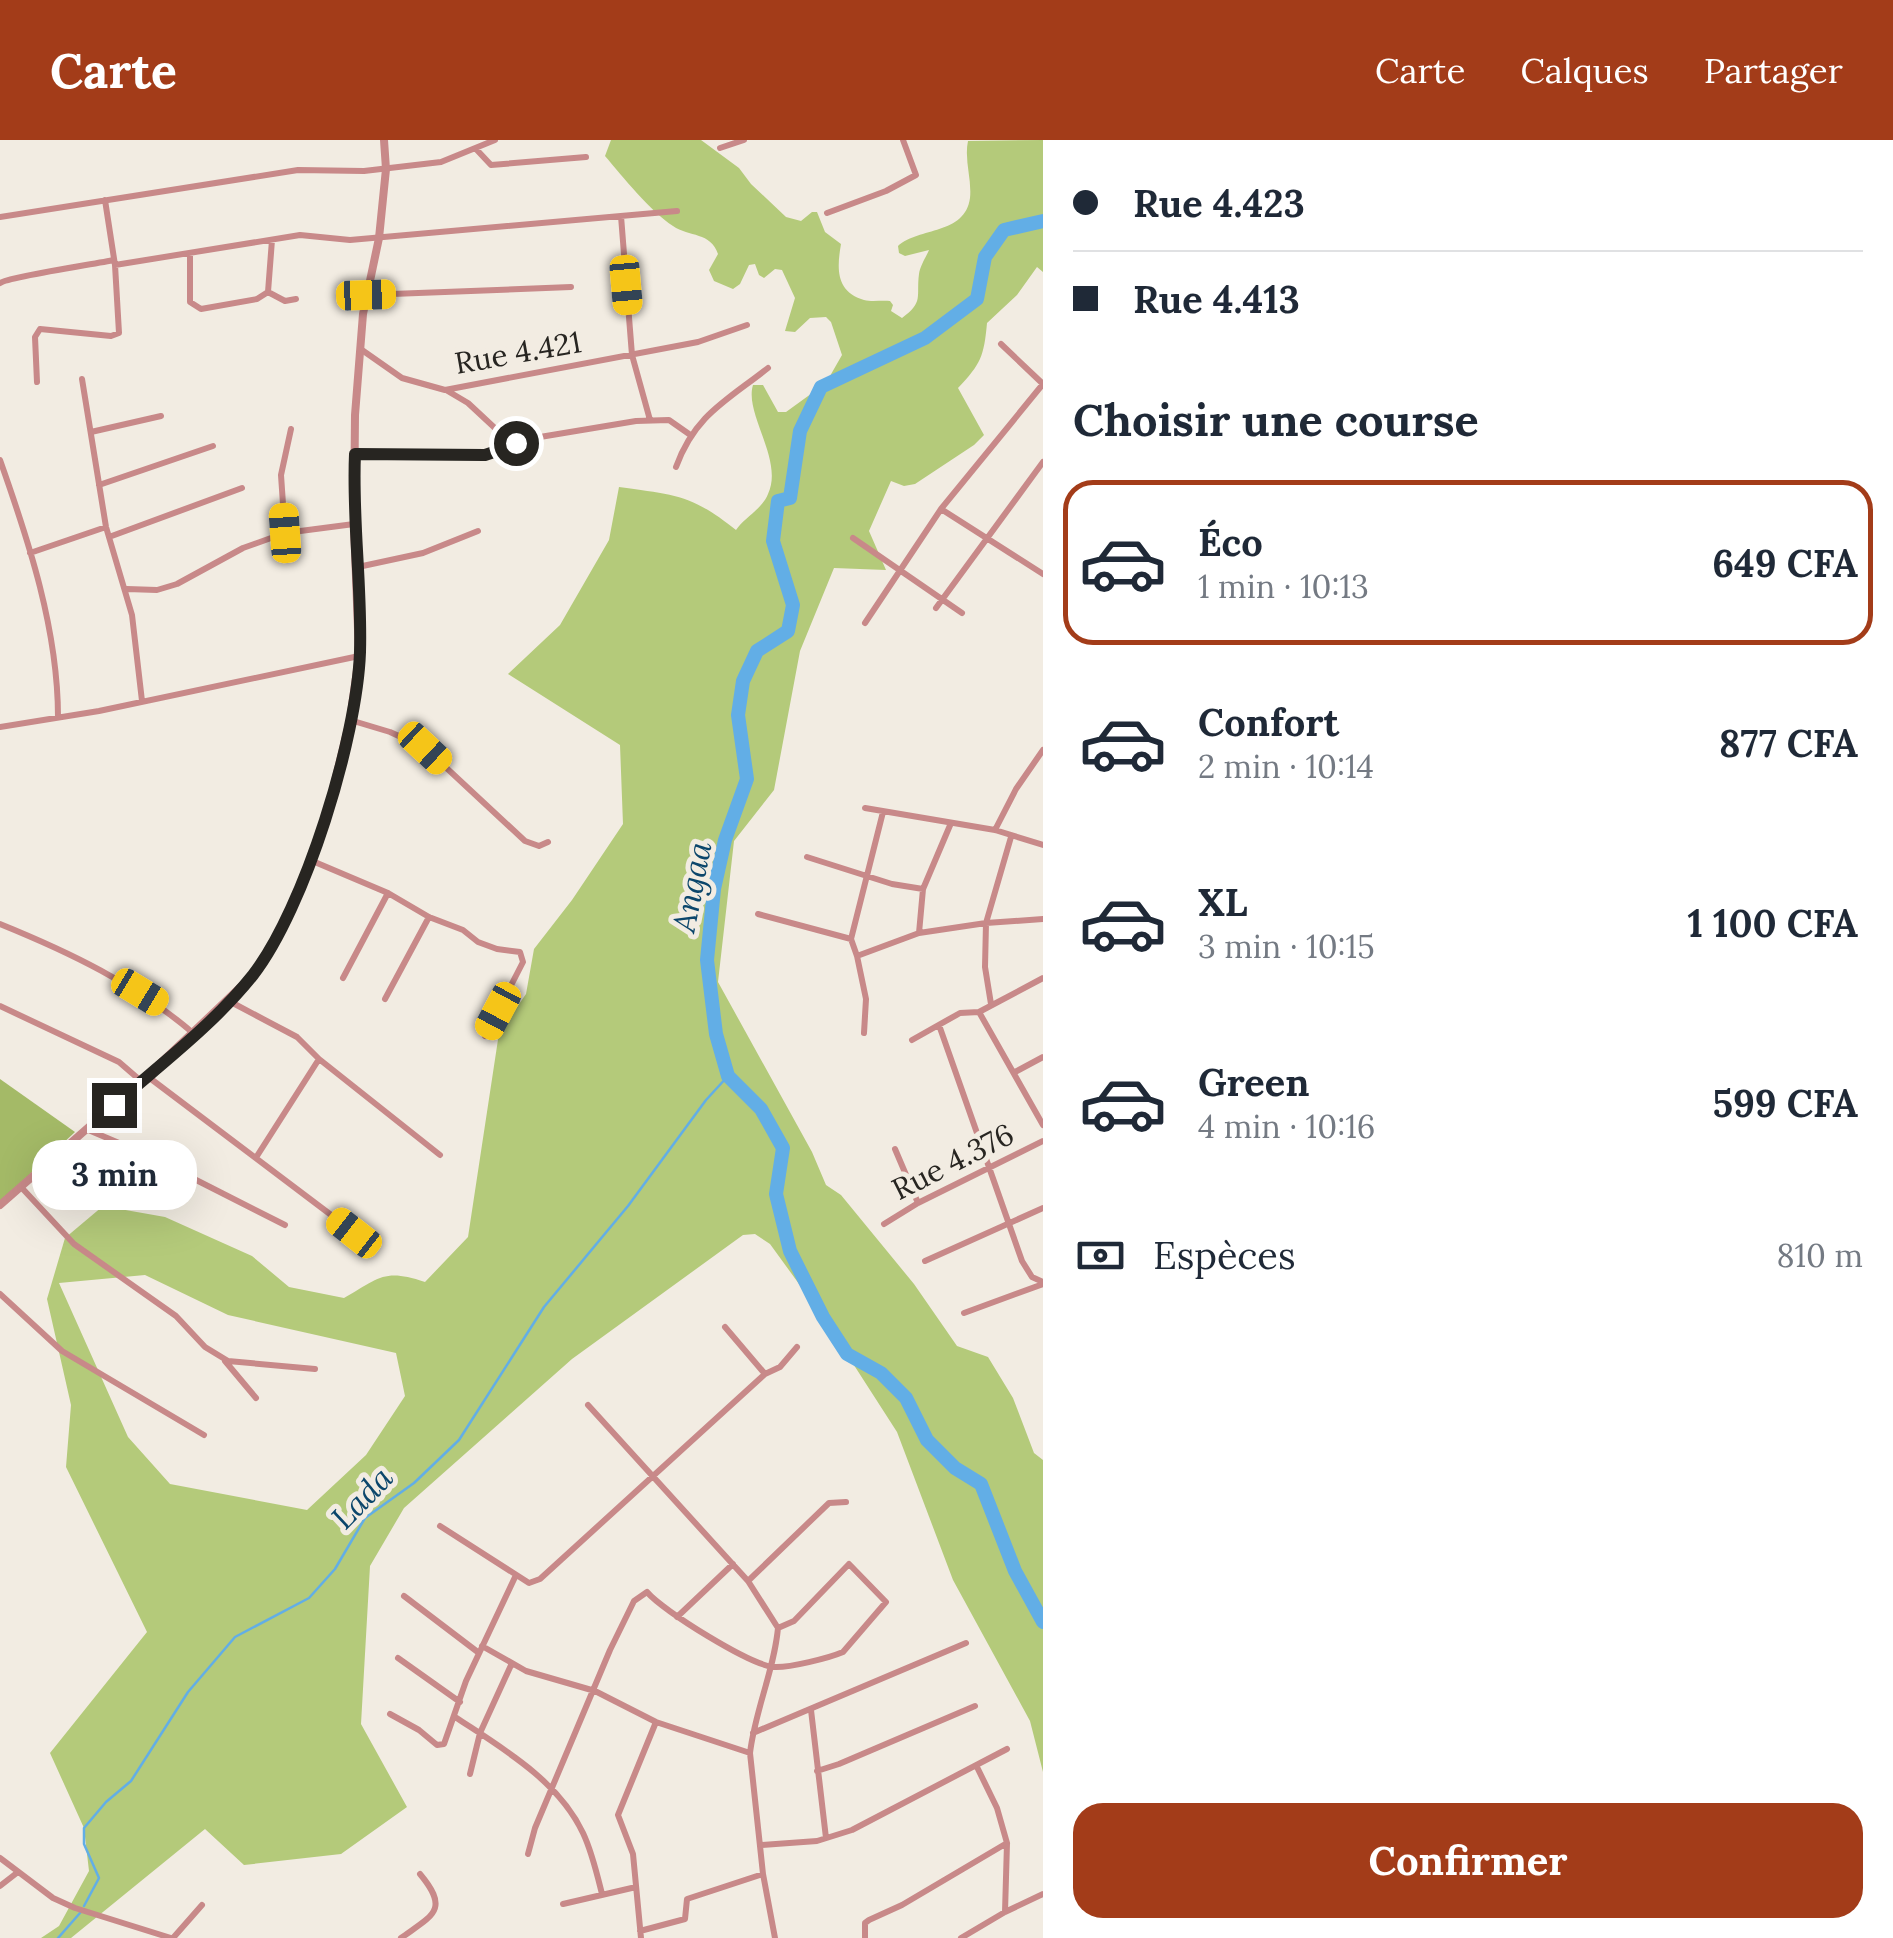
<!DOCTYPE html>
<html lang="fr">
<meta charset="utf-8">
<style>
:root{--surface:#fff;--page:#f6f6f7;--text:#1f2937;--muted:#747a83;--line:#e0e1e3;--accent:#a33c19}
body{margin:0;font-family:Lora,serif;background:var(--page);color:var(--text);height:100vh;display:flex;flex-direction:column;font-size:38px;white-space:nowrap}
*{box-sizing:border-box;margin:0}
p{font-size:32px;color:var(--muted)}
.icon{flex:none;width:55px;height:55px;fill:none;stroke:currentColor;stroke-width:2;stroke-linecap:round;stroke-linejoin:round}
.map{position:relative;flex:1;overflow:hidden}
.drawer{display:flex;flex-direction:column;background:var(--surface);width:850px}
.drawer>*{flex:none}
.guide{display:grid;align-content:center;height:220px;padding:0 30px;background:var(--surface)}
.end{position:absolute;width:45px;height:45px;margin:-22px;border:12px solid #272521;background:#fff;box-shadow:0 0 0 5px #fff}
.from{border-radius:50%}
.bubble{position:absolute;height:70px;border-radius:30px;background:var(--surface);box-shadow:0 10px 40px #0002;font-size:32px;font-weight:800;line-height:70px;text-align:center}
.car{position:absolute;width:30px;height:60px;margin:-30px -15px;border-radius:12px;box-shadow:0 0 8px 2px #0007;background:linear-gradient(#f5c518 24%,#345 0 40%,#f5c518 0 76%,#345 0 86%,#f5c518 0)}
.guide b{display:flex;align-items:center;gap:35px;height:95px;font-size:38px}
.guide b+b{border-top:2px solid var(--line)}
.guide i{width:25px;height:25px;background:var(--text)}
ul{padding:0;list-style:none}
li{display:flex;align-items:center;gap:30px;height:165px;margin:0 20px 15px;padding:0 10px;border:5px solid transparent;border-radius:30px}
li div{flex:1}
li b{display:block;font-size:38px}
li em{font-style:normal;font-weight:800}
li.selected{border-color:var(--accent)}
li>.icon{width:90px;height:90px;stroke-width:1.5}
h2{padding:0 30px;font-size:45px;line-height:120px}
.pay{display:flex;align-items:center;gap:25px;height:110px;padding:0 30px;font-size:38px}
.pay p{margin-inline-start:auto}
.action{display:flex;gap:20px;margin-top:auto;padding:20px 30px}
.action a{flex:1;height:115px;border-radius:30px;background:var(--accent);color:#fff;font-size:40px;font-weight:800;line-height:115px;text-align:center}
header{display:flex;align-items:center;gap:60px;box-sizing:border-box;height:140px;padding:0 50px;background:var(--accent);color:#fff}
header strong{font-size:48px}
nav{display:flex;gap:55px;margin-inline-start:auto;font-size:35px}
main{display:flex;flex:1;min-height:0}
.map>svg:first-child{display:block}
</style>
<header>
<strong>Carte</strong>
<nav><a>Carte</a><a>Calques</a><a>Partager</a></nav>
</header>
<main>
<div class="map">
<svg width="1043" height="1798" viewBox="0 0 1043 1798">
<rect width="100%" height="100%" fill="#f2ece2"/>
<path fill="#b4ca7a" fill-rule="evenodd" d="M 611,0 L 701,0 L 739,28 L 751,44 L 786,77 L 801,81 L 812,72 L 817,72 L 825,92 L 841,104 C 837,127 835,152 864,160 C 872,162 882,160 890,161 L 893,165 L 891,171 L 902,178 C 924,162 916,157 919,134 C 920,126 926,117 929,110 L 905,116 L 899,113 L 898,106 C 919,87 965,95 970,58 C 972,39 964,20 968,1 L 1043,0 L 1043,132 L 1037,127 L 1017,155 L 987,183 C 984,216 981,224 958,248 L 984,295 L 974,305 L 915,344 L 904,346 L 891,341 L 869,391 L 886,430 L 834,428 L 800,511 L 774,650 L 734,701 L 718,842 L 812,1012 L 826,1045 L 841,1055 L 914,1144 L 957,1206 L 988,1217 L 1013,1258 L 1034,1313 L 1043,1320 L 1043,1632 L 1030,1581 L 953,1440 L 897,1292 L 823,1177 L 770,1104 L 755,1094 L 743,1095 L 572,1219 L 404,1368 L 370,1426 L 361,1584 L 407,1667 L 341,1714 L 244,1725 L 205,1689 L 71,1798 L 41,1798 L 59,1786 L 89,1731 L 84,1688 L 50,1613 L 147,1492 L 66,1327 L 71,1265 L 47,1159 L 65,1098 L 103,1066 L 165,1077 L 252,1116 L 289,1147 L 344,1158 C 379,1138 384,1128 425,1142 L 468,1097 L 499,893 L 526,854 L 534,809 L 572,760 L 623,684 L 620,605 L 508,534 L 560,485 L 609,400 L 619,347 C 675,355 691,354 736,390 C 745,377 762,369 768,354 C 784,320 744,274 753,245 L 763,245 L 778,272 L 786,272 L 826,243 L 842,215 L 831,182 L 826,177 L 810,178 L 795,192 L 785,191 L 795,158 L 782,130 L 775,129 L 764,138 L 759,135 L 755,124 L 749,125 L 740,144 L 733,149 L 714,141 L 709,130 L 718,114 C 711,92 689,97 673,86 C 650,71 623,37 605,16 ZM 145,1135 L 228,1175 L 396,1213 L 405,1256 L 366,1315 L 307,1370 L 170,1344 L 128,1297 L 59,1143 Z"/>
<path fill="#a4ba67" d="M 0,939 L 75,992 L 0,1062 Z"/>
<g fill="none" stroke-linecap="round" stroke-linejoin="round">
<path stroke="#62aee6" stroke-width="2.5" d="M 84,1766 L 99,1738 L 84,1704 L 84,1688 L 106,1662 L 131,1641 L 188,1552 L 235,1497 L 309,1458 L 335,1429 L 365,1378 L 414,1343 L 459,1300 L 544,1167 L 628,1066 L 706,960 L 728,936
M 58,1798 L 80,1773"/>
<path stroke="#62aee6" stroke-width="14" d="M 1043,81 L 1004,90 L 985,117 L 977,159 L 925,198 L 821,247 L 800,291 L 790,358 L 778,361 L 773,401 L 793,465 L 788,491 L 757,511 L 743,541 L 738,575 L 747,639 L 725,700 L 714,749 L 707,820 L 716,894 L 728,936 L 761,969 L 783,1008 L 776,1054 L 790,1111 L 823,1177 L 847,1214 L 881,1233 L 906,1258 L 927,1300 L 955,1328 L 981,1344 L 1015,1431 L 1043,1482"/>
<path stroke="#c88989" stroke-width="6" d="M 720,8 L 744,0
M 476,9 L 491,25 L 586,17
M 827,73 L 886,51 L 916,35 L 903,0
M 621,76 L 632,215 L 650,280
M 0,77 L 298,30 L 364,31 L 441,22 L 495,0
M 190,114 L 190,162 L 201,169 L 257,159 L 268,152 L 272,100
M 115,125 L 300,95 L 350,100 L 677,71
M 0,143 C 8,137 95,124 114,120
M 268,152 L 285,161 L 296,159
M 366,155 L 571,147
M 362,210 L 402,238 L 445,250 L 698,202 L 747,185
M 82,239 L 106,387 L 132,475 L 142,561
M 37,242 L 35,197 L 40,189 L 111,196 L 119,193 L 115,125 L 105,60
M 446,250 L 468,263 L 510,302
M 91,292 L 161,276
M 355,314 L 485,315 L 503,309 L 510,302 L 636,281 L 669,280 L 689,294
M 0,320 C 29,402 58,490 58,577
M 676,327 C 695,275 726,261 768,228
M 99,345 L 213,306
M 941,369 L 1043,434
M 285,393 L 281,335 L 291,289
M 109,397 L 242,348
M 853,398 L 962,473
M 30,413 L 106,387
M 358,427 L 423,413 L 478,391
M 127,449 L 157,450 L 177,444 L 243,408 L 285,393 L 354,384
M 936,468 L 1043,322
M 865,483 L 941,369 L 1043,244 L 1001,204
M 350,580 L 390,592 L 425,608 L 525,701 L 539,706 L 548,702
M 0,587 L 99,571 L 359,516
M 865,668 L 995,690 L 1043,705
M 995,690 L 1016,649 L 1043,610
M 807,717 L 892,744 L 923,749
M 310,720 L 388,753 L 429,777 L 463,790 L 478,802 L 497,809 L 520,812 L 523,822 L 485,896
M 758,774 L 851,799
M 0,784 C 69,812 136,844 193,893
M 919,793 L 923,749 L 951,683
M 857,816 L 851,799 L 883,672
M 343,838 L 388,753
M 385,859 L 429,777
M 229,861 L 297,897 L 319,919 L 440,1015
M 991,864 L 985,827 L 986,783 L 1011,697
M 0,866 L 119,922 L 141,941
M 979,872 L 1043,985
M 939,885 L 1022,1121 L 1032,1137 L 1043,1142
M 864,893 L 866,859 L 857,816 L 919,793 L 986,783 L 1043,779
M 912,900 L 960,873 L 979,872 L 1043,838
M 1015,932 L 1043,917
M 147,936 L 355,1093
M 86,989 L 145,1014 L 285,1085
M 895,1009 L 918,1063
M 257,1016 L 319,919
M 21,1047 L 74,1104 L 176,1176 L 205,1207 L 228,1221 L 315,1229
M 884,1084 L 918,1063 L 1043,1001
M 925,1121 L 1043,1068
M 0,1154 L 62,1211 L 204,1295
M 964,1173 L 1043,1144
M 725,1187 L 765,1234
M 225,1221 L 256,1258
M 588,1265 L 748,1441 L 778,1488 C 774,1531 755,1570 750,1613 L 763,1734 L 775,1798
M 440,1386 L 529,1443 L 540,1439 L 765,1234 L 780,1227 L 797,1207
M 748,1441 L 829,1363 L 846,1362
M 404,1456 L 479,1513
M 677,1477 L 733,1424
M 482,1506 L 526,1531 L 595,1551 L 656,1582 L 750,1613
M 398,1518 L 460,1562
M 811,1570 L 826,1698
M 390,1574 L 419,1590 L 437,1605 L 444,1604 L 466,1541 L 516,1435
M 455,1577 C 502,1608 558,1640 583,1693 C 592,1712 597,1734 602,1754
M 753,1593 L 966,1503
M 977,1627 L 997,1668 L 1007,1703 L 1005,1772
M 817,1631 L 839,1624 L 975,1566
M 470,1634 L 480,1593 L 512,1523
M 762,1705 L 817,1701 L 852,1690 L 1007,1609
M 528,1714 L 535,1688 L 610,1510 L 634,1461 L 647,1452 C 663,1471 750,1525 774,1527 C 789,1528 829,1518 843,1512 L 886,1462 L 849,1424 L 794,1481 L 778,1488
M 0,1718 L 53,1758 L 75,1768 L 171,1798
M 0,1746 L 18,1732
M 563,1764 L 636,1747
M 640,1791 L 685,1779 L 687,1759 L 763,1734
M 173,1798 L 202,1765
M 401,1798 C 433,1775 450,1770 420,1734
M 641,1798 L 633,1714 L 618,1675 L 656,1582
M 865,1798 L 865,1783 L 869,1780 L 902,1765 L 1007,1703
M 961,1798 L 1005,1772 L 1043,1754"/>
<path stroke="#c88989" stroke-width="8" d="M 0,1065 L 147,936 L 249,839 L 268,813 L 296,758 L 310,720 L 329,666 L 350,580 L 359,516 L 354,384 L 355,275 L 363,174 L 379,98 L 386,29 L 384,0"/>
</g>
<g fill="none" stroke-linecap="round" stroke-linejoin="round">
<path stroke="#272521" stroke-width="12" d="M 114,965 C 161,924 214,884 253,835 C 305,768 357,598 360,512 C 362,446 352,380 355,314 L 485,315 L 503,309 L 510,302 L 516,303"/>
</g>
<g text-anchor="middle" stroke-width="10" stroke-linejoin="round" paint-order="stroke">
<g font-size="30" fill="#272521" stroke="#f2ece2">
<text transform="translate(518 213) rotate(-10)" y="10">Rue 4.421</text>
<text transform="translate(953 1022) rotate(-27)" y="10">Rue 4.376</text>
</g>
<g font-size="32" font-style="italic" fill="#0b466b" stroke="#f2ece2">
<text transform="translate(692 747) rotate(-79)" y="11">Angaa</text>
<text transform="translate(362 1358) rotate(-46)" y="11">Lada</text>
</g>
</g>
</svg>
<i class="end from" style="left:516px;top:303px"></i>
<i class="end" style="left:114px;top:965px"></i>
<div class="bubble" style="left:32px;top:1000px;width:165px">3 min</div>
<i class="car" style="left:626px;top:145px;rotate:175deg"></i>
<i class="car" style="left:366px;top:155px;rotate:88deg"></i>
<i class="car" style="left:285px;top:393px;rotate:356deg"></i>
<i class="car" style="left:425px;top:608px;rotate:133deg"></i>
<i class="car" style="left:140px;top:852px;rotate:121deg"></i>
<i class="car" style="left:498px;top:871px;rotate:208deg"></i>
<i class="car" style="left:354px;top:1093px;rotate:308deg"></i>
</div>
<section class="drawer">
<div class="guide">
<b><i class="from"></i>Rue 4.423</b>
<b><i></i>Rue 4.413</b>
</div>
<h2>Choisir une course</h2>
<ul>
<li class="selected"><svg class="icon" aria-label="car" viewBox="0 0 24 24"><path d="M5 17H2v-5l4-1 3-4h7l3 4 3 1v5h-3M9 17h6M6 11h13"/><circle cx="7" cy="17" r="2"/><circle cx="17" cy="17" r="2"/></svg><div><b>Éco</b><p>1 min · 10:13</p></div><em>649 CFA</em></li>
<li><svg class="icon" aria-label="car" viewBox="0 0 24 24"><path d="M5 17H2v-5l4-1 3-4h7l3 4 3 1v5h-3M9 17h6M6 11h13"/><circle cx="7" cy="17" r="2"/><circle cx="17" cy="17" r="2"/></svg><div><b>Confort</b><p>2 min · 10:14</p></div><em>877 CFA</em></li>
<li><svg class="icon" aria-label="car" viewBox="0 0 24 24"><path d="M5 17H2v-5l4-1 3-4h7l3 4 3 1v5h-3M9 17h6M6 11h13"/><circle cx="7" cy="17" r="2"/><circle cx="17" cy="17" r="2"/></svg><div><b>XL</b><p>3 min · 10:15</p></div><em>1 100 CFA</em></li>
<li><svg class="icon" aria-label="car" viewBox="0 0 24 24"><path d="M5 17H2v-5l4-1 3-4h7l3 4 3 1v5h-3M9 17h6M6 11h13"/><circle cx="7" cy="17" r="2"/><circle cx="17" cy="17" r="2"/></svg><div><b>Green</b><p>4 min · 10:16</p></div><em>599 CFA</em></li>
</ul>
<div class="pay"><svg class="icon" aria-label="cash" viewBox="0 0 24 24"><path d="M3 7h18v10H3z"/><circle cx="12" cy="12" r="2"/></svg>Espèces<p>810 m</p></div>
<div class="action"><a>Confirmer</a></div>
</section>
</main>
